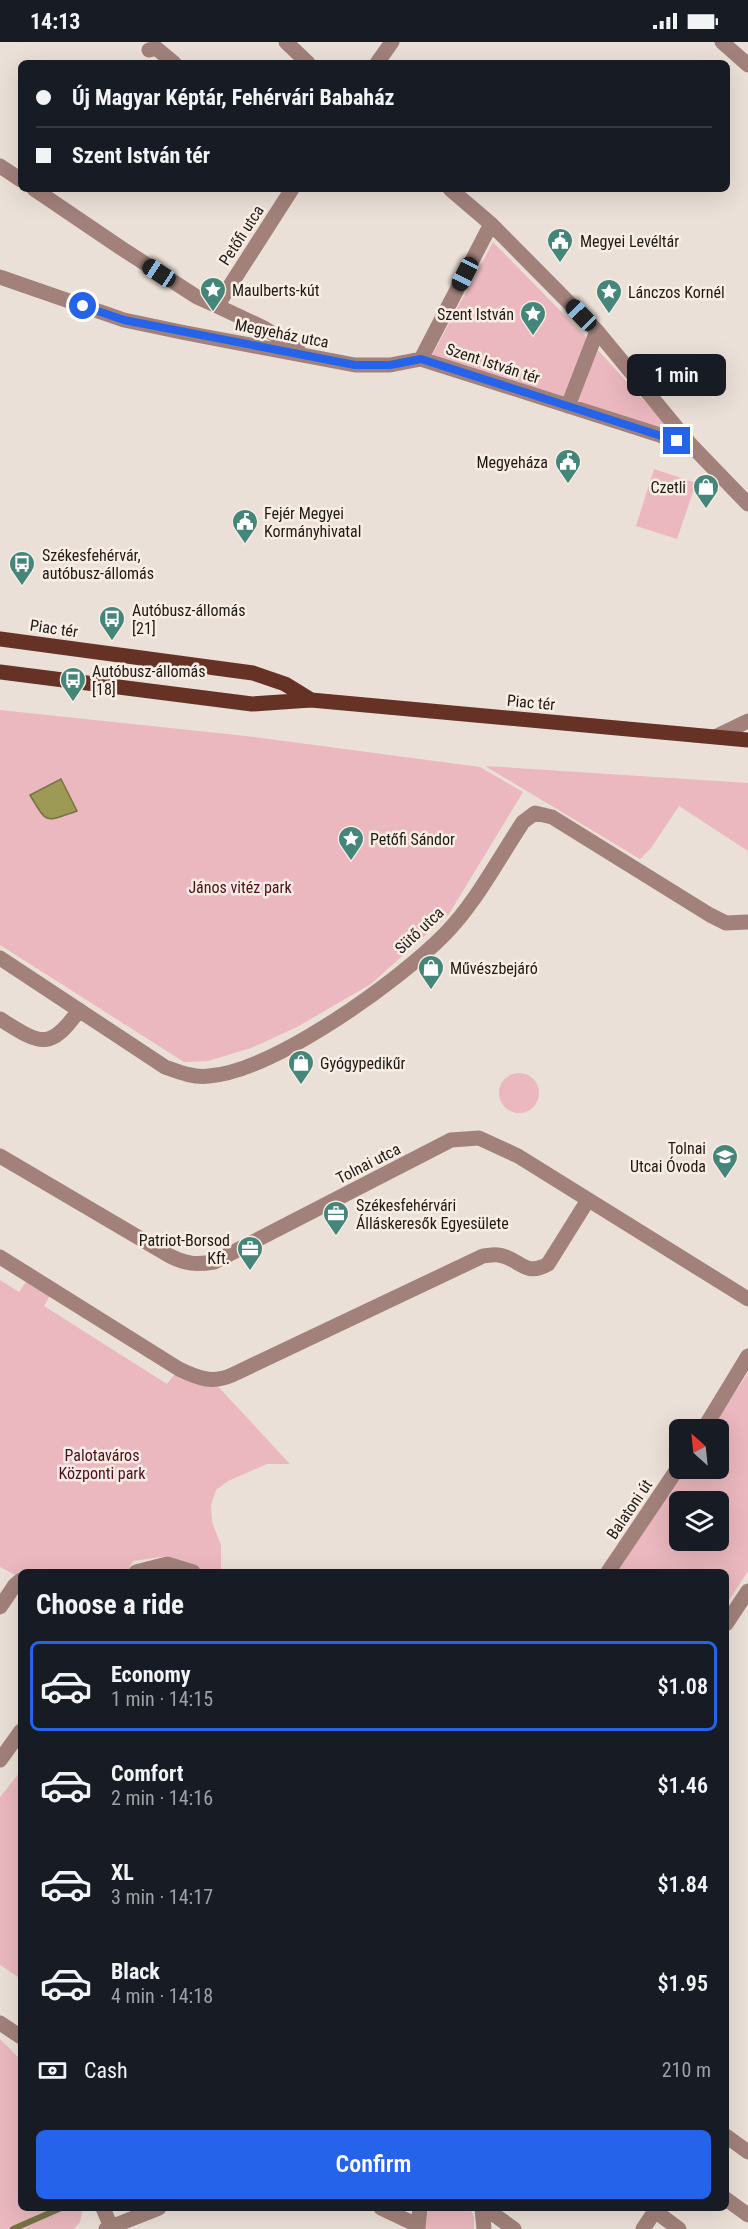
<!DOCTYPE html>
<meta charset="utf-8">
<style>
:root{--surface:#171b24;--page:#242831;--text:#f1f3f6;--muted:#9ea1a6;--line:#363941;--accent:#2563eb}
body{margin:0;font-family:"Roboto Condensed",sans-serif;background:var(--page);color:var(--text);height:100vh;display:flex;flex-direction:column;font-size:22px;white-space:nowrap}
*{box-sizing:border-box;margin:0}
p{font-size:20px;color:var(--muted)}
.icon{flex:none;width:33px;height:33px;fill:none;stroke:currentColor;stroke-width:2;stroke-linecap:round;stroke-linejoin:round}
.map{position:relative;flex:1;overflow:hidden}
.details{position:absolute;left:18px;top:1527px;width:711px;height:642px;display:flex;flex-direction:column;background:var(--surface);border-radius:9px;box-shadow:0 6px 24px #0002}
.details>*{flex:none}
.top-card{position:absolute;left:18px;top:18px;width:712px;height:132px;border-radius:9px;box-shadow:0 6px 24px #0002;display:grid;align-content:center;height:132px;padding:0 18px;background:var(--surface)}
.needle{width:39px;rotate:333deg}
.buttons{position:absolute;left:669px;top:1377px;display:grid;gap:12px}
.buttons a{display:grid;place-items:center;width:60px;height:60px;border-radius:9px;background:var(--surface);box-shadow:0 6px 24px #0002;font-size:30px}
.end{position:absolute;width:27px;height:27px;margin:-14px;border:8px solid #2563eb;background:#fff;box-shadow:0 0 0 3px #fff}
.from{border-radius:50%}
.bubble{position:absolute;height:42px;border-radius:9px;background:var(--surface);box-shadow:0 6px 24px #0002;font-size:20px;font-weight:600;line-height:42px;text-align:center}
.car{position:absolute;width:18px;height:36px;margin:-18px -9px;border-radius:8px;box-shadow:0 0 4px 2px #0007;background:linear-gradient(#222 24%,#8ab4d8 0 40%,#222 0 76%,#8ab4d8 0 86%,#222 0)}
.top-card b{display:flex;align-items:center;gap:21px;height:57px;font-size:22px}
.top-card b+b{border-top:2px solid var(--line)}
.top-card i{width:15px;height:15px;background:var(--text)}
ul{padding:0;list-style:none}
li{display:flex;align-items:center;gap:18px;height:90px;margin:0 12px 9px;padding:0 6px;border:3px solid transparent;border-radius:9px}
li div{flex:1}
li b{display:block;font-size:22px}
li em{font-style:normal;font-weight:600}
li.selected{border-color:var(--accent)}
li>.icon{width:54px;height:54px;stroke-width:1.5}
h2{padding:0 18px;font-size:27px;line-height:72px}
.pay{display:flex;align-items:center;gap:15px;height:66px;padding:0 18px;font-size:22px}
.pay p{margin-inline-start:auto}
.cta{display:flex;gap:12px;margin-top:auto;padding:12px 18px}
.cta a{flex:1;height:69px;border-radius:9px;background:var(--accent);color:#fff;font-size:24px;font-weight:600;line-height:69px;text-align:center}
.status{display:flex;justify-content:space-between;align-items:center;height:42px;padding:0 30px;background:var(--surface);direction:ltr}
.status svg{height:16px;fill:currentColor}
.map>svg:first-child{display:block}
</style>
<div class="status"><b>14:13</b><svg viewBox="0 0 49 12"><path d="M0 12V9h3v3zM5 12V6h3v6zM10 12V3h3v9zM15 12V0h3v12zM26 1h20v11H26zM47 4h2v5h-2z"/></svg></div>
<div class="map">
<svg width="748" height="2187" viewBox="0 0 748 2187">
<rect width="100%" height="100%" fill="#ebe0d7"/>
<path fill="#eab8be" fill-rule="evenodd" d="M 493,200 L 586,295 L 668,385 L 664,394 L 429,319 Z
M 654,427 L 696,441 L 677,497 L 636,484 Z
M 0,668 L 246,694 L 480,725 L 523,750 L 449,872 L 371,942 L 297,985 L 251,1006 L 208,1019 L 184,1020 L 0,903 Z
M 485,724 L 748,741 L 748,809 L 679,764 L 651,806 L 640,817 Z
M499 1051a20 20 0 1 1 40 0a20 20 0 1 1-40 0Z
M 30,1234 L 51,1252 L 44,1264 L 167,1342 L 179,1327 L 213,1339 L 290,1422 L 267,1422 L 228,1439 L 216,1448 L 211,1463 L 212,1480 L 221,1503 L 221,1530 L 207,1530 L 167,1514 L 133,1519 L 127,1530 L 21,1530 L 21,1536 L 0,1525 L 0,1238 L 19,1250 Z
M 748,1331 L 748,1529 L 726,1563 L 726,1530 L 617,1530 L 685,1427 L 718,1426 L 718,1388 L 711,1387 ZM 680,1460 L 718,1460 L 718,1498 L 680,1498 Z
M 21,1729 L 21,1937 L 0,1923 L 0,1755 Z
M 0,1997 L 21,2018 L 21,2166 L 83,2166 L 80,2180 L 74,2187 L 0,2187 Z
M 430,2166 L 470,2166 L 474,2175 L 474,2187 L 426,2187 L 427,2171 Z"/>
<path fill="#9c9a55" stroke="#767342" stroke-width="1.5" d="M 61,737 L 77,769 C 44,780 48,783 30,753 Z"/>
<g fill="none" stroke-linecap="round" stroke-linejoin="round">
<path stroke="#767342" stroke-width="6" d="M 13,2187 L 61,2166"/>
<path stroke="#a1817a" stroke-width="15" d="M 286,0 L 308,21
M 722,0 L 748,23
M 149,8 L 156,6 L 174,21
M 377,21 L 392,0
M 0,124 L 21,138
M 34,147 L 121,206 L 197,255 L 217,264
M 292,147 L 217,264 L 264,286 L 298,308
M 450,147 L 491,182 L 597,289 L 691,403 L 748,462
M 0,235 L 124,278 L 186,291 L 355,323 L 390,323 L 421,317
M 421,317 L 691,403
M 421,317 L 491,182
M 568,364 L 597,289
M 717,694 L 748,679
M 0,916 L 165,1025 C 179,1030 193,1036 209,1034 C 274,1029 399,939 445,892 C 475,862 499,816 523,780 L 535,771 L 552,775 L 710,873 L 726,881 L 748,880
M 0,977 C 39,1001 49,1011 79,968
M 0,1114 L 170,1214 C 186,1222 196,1223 214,1220 L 451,1098 L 479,1096 L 518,1114 L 748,1257
M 0,1215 L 179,1327 C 198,1336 212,1342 232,1333 L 483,1214 C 487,1214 493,1212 498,1213 C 519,1215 524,1236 548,1222 L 588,1158
M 703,1388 L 748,1314
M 136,1530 L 167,1522 L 193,1530
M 608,1530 L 680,1423
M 0,1565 L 15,1543 L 21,1538
M 726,1582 L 748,1549
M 0,1718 L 21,1689
M 0,1981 L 21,1995
M 726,2094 L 748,2110
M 726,2157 L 748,2173
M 103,2166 L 111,2185
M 381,2166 L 417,2183
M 482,2166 L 484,2187
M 485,2166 L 514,2187
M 655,2169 L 679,2187
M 106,2187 L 159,2166
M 418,2187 L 420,2166
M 643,2187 L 657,2166"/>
<path stroke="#663226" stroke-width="15" d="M 0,597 L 253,631 L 285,642 L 311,658
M 0,630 L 252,662 L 311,658 L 748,698"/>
</g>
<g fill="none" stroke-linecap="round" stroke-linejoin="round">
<path stroke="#2563eb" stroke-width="8" d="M 83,264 L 124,278 L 355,323 L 390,323 L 421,317 L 677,399"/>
</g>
<defs>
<symbol id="civic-pin" viewBox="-11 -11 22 30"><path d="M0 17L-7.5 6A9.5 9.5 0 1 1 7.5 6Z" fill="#44877a" stroke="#f9ede4"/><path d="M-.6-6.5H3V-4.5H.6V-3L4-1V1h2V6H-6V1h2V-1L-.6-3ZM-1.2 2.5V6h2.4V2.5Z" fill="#fff"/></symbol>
<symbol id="sight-pin" viewBox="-11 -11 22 30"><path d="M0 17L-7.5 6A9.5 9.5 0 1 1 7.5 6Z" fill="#44877a" stroke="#f9ede4"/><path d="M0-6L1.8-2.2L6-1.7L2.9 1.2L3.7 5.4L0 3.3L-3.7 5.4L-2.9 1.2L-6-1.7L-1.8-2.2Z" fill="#fff"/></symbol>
<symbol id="shop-pin" viewBox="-11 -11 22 30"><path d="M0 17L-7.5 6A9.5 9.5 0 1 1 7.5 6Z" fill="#44877a" stroke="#f9ede4"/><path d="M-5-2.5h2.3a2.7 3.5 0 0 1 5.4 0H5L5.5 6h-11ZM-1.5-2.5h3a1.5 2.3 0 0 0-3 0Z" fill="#fff"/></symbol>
<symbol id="bus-pin" viewBox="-11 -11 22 30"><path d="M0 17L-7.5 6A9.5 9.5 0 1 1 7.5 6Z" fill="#44877a" stroke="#f9ede4"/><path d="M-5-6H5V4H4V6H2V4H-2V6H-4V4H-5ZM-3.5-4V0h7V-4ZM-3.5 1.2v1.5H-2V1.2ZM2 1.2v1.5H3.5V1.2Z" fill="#fff"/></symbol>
<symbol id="school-pin" viewBox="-11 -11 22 30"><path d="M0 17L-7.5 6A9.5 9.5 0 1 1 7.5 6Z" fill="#44877a" stroke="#f9ede4"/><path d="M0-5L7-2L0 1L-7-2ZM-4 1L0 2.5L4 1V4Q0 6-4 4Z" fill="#fff"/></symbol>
<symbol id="office-pin" viewBox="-11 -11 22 30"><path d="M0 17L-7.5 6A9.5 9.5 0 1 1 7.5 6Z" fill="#44877a" stroke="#f9ede4"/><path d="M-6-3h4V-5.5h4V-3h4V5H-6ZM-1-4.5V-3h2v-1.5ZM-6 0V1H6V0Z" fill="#fff"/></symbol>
</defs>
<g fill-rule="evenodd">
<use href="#civic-pin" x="545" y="184" width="30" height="40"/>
<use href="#sight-pin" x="198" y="233" width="30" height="40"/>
<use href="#sight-pin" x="594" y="235" width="30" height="40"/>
<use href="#sight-pin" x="518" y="257" width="30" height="40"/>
<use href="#civic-pin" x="553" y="405" width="30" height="40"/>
<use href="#shop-pin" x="691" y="430" width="30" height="40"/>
<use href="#civic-pin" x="230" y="465" width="30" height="40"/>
<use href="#bus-pin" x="7" y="507" width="30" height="40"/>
<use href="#bus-pin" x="97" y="562" width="30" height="40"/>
<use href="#bus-pin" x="58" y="623" width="30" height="40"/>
<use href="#sight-pin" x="336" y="782" width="30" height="40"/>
<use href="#shop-pin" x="416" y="911" width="30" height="40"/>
<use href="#shop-pin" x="286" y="1006" width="30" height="40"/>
<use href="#school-pin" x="710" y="1100" width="30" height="40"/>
<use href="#office-pin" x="321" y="1157" width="30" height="40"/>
<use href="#office-pin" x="235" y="1192" width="30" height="40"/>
</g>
<g text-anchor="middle" stroke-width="5" stroke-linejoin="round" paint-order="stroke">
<g font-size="16" fill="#1d1916" stroke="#f9ede4">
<text transform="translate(241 193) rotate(-57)" y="6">Petőfi utca</text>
<text transform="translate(282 291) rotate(11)" y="6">Megyeház utca</text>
<text transform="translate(493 321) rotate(18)" y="6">Szent István tér</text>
<text transform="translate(54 586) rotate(8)" y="6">Piac tér</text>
<text transform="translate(531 660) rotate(5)" y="6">Piac tér</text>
<text transform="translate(419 888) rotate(-43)" y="6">Sütő utca</text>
<text transform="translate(368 1121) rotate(-27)" y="6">Tolnai utca</text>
<text transform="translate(629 1467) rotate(-56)" y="6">Balatoni út</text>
</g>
<g font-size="16" fill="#1d1916" stroke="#f9ede4" text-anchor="start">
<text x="580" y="205">Megyei Levéltár</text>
<text x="232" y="254">Maulberts-kút</text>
<text x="628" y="256">Lánczos Kornél</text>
<text x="514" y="278" text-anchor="end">Szent István</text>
<text x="548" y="426" text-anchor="end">Megyeháza</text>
<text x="686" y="451" text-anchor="end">Czetli</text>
<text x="264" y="477">Fejér Megyei<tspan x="264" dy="18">Kormányhivatal</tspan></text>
<text x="42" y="519">Székesfehérvár,<tspan x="42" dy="18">autóbusz-állomás</tspan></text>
<text x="132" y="574">Autóbusz-állomás<tspan x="132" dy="18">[21]</tspan></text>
<text x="92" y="635">Autóbusz-állomás<tspan x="92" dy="18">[18]</tspan></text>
<text x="370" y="803">Petőfi Sándor</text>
<text x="450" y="932">Művészbejáró</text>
<text x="320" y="1027">Gyógypedikűr</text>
<text x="706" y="1112" text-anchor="end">Tolnai<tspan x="706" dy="18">Utcai Óvoda</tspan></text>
<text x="356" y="1169">Székesfehérvári<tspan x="356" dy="18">Álláskeresők Egyesülete</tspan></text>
<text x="230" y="1204" text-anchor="end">Patriot-Borsod<tspan x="230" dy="18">Kft.</tspan></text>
</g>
<g font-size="16" fill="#4f0c1f" stroke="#f9ede4">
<text x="240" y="851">János vitéz park</text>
<text x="102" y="1419">Palotaváros<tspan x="102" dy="18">Központi park</tspan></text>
</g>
</g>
</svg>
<div class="buttons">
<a><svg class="needle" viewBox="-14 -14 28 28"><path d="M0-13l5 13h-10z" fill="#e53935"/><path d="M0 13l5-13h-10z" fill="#9ea1a6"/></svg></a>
<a><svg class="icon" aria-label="layers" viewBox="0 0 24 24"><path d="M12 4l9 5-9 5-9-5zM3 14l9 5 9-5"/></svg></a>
</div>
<i class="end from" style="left:83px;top:264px"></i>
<i class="end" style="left:677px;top:399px"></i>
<div class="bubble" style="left:627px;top:312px;width:99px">1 min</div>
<i class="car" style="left:159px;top:231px;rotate:303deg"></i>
<i class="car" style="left:465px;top:232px;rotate:207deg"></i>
<i class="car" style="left:581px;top:273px;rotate:316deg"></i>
<div class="top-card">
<b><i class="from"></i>Új Magyar Képtár, Fehérvári Babaház</b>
<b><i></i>Szent István tér</b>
</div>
<section class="details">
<h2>Choose a ride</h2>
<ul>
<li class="selected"><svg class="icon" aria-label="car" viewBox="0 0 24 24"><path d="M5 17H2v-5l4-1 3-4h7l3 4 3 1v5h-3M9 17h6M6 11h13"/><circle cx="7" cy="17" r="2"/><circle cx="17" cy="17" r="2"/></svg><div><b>Economy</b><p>1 min · 14:15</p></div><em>$1.08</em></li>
<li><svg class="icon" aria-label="car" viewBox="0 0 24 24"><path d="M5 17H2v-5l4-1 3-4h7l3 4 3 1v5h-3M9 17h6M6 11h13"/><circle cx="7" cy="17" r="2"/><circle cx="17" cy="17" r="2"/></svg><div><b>Comfort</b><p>2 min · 14:16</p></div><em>$1.46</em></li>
<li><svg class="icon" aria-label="car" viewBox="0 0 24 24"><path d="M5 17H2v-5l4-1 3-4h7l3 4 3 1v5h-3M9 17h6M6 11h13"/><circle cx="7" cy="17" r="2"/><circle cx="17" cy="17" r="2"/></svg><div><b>XL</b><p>3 min · 14:17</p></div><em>$1.84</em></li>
<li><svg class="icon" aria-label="car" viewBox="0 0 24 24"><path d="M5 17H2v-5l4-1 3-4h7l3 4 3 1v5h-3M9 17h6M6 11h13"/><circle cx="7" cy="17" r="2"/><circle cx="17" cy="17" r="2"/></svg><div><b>Black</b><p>4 min · 14:18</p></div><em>$1.95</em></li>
</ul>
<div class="pay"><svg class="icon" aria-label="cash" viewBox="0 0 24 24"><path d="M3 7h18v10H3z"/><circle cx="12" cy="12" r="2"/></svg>Cash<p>210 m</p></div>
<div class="cta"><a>Confirm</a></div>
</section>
</div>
